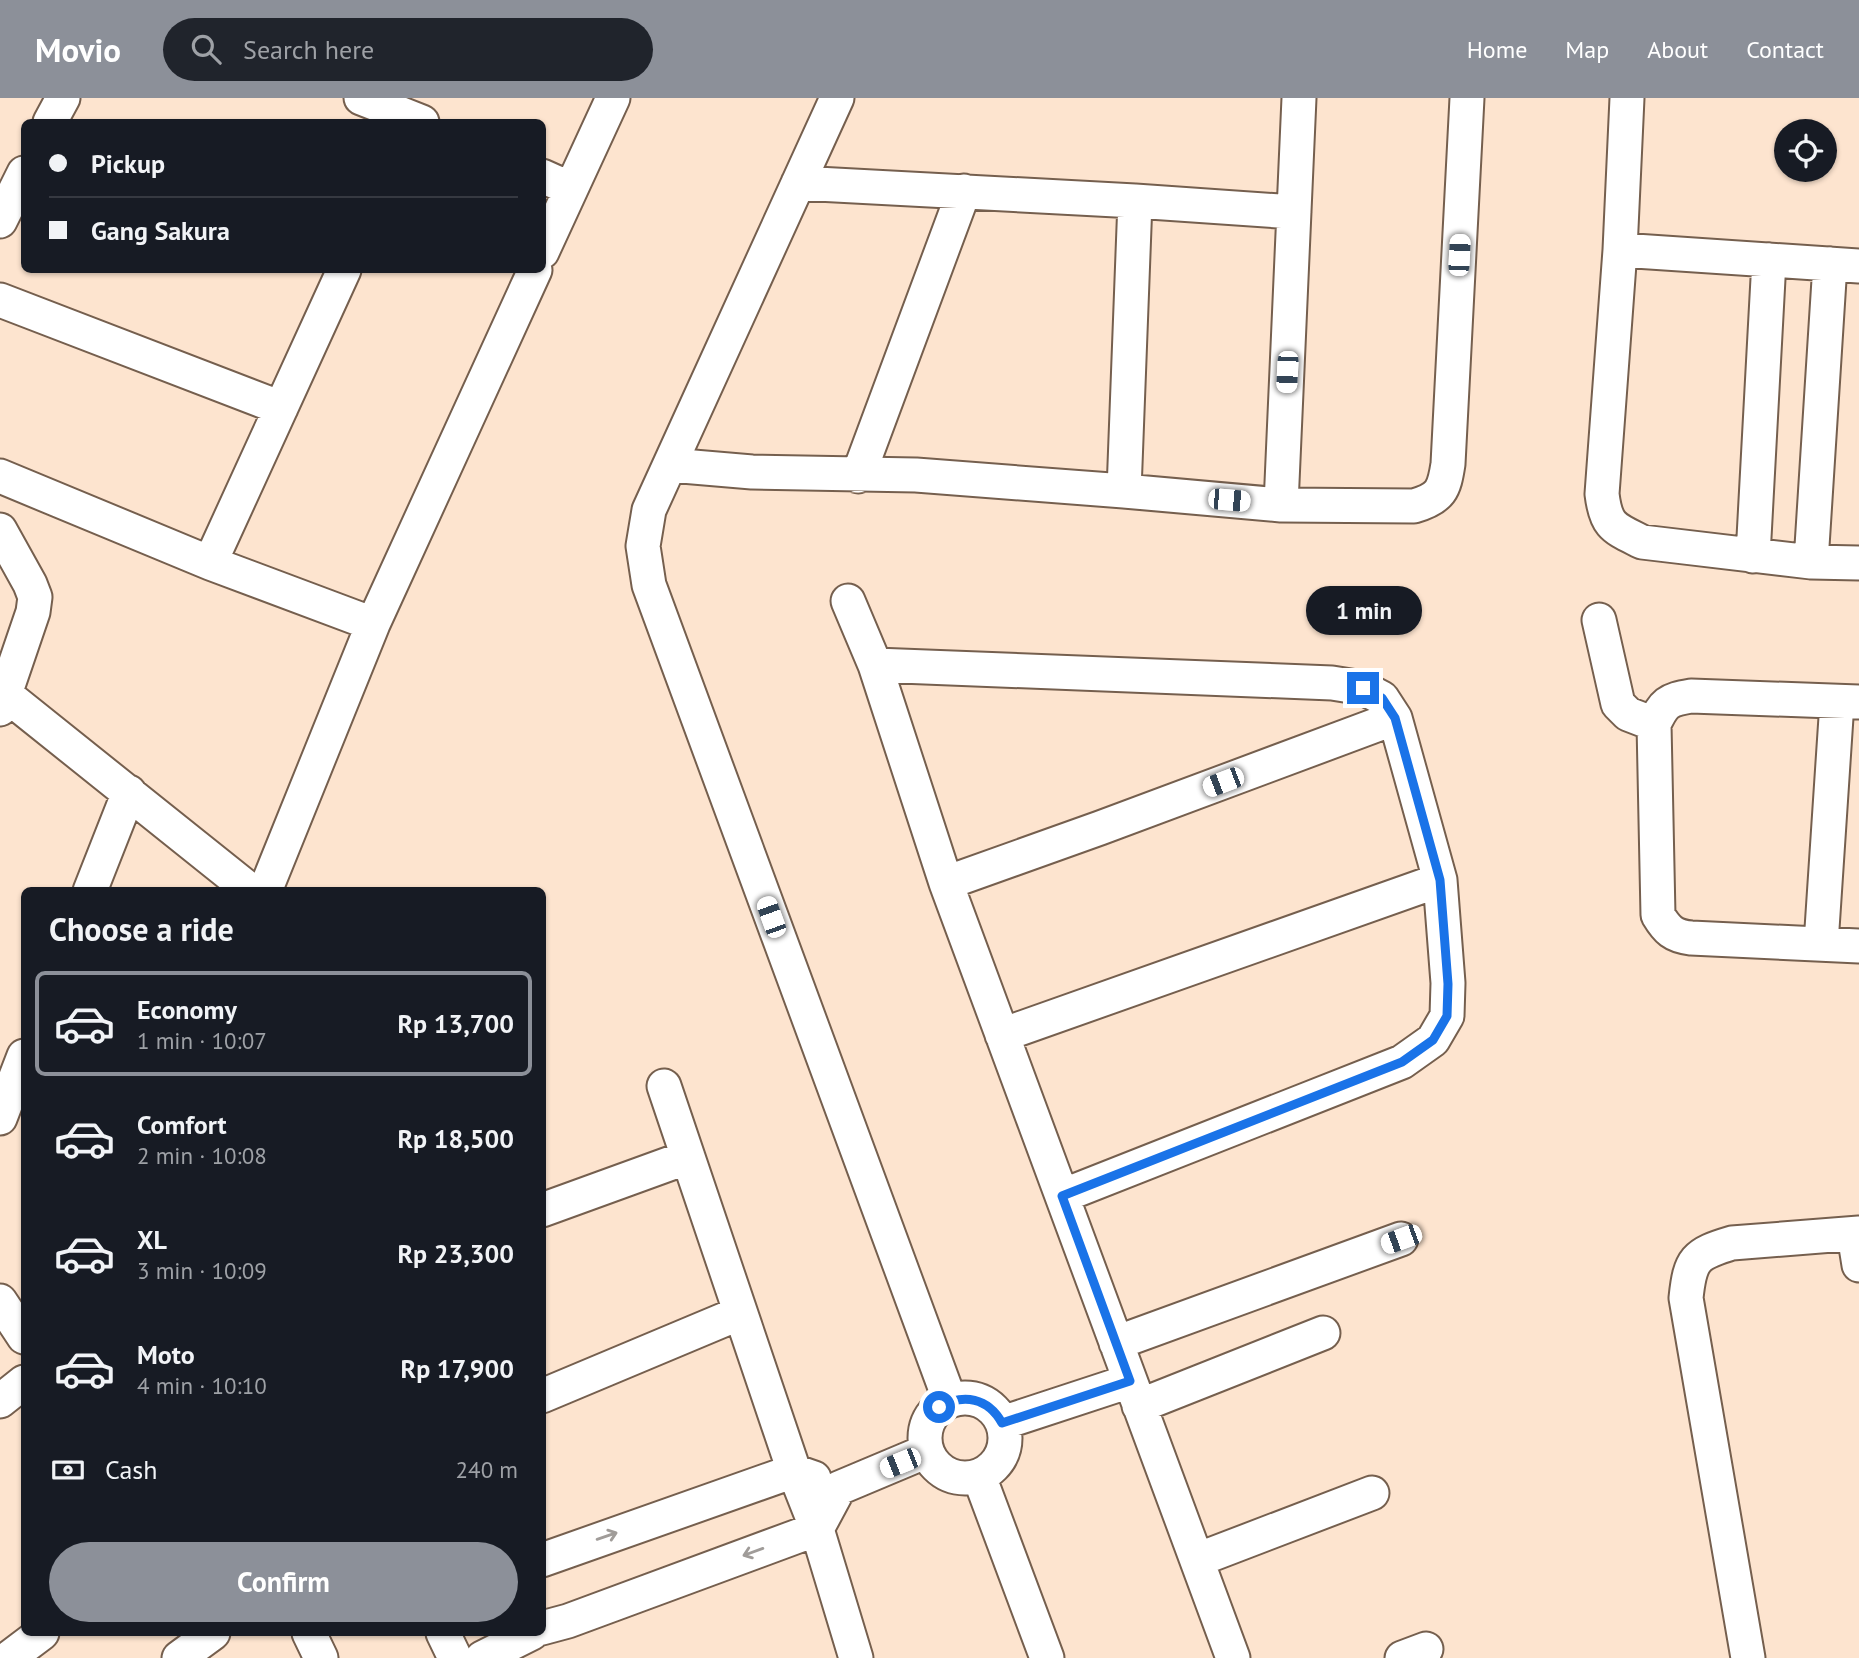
<!DOCTYPE html>
<meta charset="utf-8">
<style>
:root{--surface:#171b24;--page:#20242c;--text:#f1f3f6;--muted:#9ea1a6;--line:#363941;--accent:#8c9099}
body{margin:0;font-family:"PT Sans",sans-serif;background:var(--page);color:var(--text);height:100vh;display:flex;flex-direction:column;font-size:26px;white-space:nowrap}
*{box-sizing:border-box;margin:0}
p{font-size:23px;color:var(--muted)}
.icon{flex:none;width:38px;height:38px;fill:none;stroke:currentColor;stroke-width:2;stroke-linecap:round;stroke-linejoin:round}
.map{position:relative;flex:1;overflow:hidden}
.panel{position:absolute;left:21px;top:789px;width:525px;height:749px;display:flex;flex-direction:column;background:var(--surface);border-radius:10px;box-shadow:0 2px 5px #0004}
.panel>*{flex:none}
.guide{position:absolute;left:21px;top:21px;width:525px;height:154px;border-radius:10px;box-shadow:0 2px 5px #0004;display:grid;align-content:center;height:154px;padding:0 28px;background:var(--surface)}
.controls{position:absolute;left:1774px;top:21px;display:grid;gap:14px}
.controls a{display:grid;place-items:center;width:63px;height:63px;border-radius:50%;background:var(--surface);box-shadow:0 2px 5px #0004;font-size:35px}
.end{position:absolute;width:32px;height:32px;margin:-16px;border:9px solid #1a73e8;background:#fff;box-shadow:0 0 0 4px #fff}
.from{border-radius:50%}
.bubble{position:absolute;height:49px;border-radius:24px;background:var(--surface);box-shadow:0 2px 5px #0004;font-size:23px;font-weight:800;line-height:49px;text-align:center}
.car{position:absolute;width:21px;height:42px;margin:-21px -10px;border-radius:9px;box-shadow:0 0 5px 2px #0007;background:linear-gradient(#fff 24%,#345 0 40%,#fff 0 76%,#345 0 86%,#fff 0)}
.guide b{display:flex;align-items:center;gap:24px;height:66px;font-size:26px}
.guide b+b{border-top:2px solid var(--line)}
.guide i{width:18px;height:18px;background:var(--text)}
ul{padding:0;list-style:none}
li{display:flex;align-items:center;gap:21px;height:105px;margin:0 14px 10px;padding:0 14px;border:4px solid transparent;border-radius:10px}
li div{flex:1}
li b{display:block;font-size:26px}
li em{font-style:normal;font-weight:800}
li.current{border-color:var(--accent)}
li>.icon{width:63px;height:63px;stroke-width:1.5}
h2{padding:0 28px;font-size:32px;line-height:84px}
.pay{display:flex;align-items:center;gap:18px;height:77px;padding:0 28px;font-size:26px}
.pay p{margin-inline-start:auto}
.button{display:flex;gap:14px;margin-top:auto;padding:14px 28px}
.button a{flex:1;height:80px;border-radius:42px;background:var(--accent);color:#fff;font-size:28px;font-weight:800;line-height:80px;text-align:center}
header{display:flex;align-items:center;gap:42px;box-sizing:border-box;height:98px;padding:0 35px;background:var(--accent);color:#fff}
header strong{font-size:33px}
nav{display:flex;gap:38px;margin-inline-start:auto;font-size:24px}
.search{width:490px;height:63px;background:var(--page);display:flex;align-items:center;gap:18px;box-sizing:border-box;padding:0 24px;border-radius:38px;color:var(--muted);font-size:26px}
.map>svg:first-child{display:block}
</style>
<header>
<strong>Movio</strong>
<div class="search"><svg class="icon" aria-label="search" viewBox="0 0 24 24"><circle cx="10" cy="10" r="6"/><path d="M15 15l6 6"/></svg>Search here</div>
<nav><a>Home</a><a>Map</a><a>About</a><a>Contact</a></nav>
</header>
<div class="map">
<svg width="1859" height="1560" viewBox="0 0 1859 1560">
<rect width="100%" height="100%" fill="#fde4cf"/>
<g fill="none" stroke-linecap="round" stroke-linejoin="round">
<defs>
<path id="minor" d="M 361,0 L 422,24
M 837,0 L 649,412 L 643,448 L 649,487 L 950,1303
M 1627,0 L 1620,152 L 1602,396 C 1606,429 1614,430 1642,444 L 1811,464 L 1859,465
M 50,24 L 63,0
M 542,78 L 571,91
M 798,85 L 1135,103
M 1294,114 L 1135,103 L 1124,393 L 1281,407 L 1414,408 C 1441,400 1444,392 1448,366 L 1467,0
M 0,123 L 24,75
M 1620,152 L 1859,168
M 542,154 L 613,0
M 0,202 L 281,310
M 670,367 L 752,374 L 916,377 L 1124,393
M 0,378 L 210,465 L 373,526
M 858,378 L 964,93
M 1281,407 L 1299,0
M 0,432 L 30,486 L 35,499 L 33,514 L 0,611
M 1753,458 L 1769,162
M 1811,464 L 1830,166
M 210,465 L 344,172
M 848,503 L 875,567 L 946,785 L 1233,1560
M 1599,522 L 1618,606 L 1628,616 L 1654,626
M 875,567 L 1332,585 L 1363,590 L 1382,600 L 1395,620 L 1440,782 L 1448,885 L 1447,918 L 1433,942 L 1402,964 L 1062,1098
M 6,597 L 251,793
M 1859,604 L 1691,598 C 1667,602 1664,605 1654,626 L 1658,817 C 1667,832 1673,838 1691,840 L 1859,848
M 946,785 L 1100,730 L 1395,620
M 90,793 L 129,694
M 265,793 L 373,526 L 535,172
M 1821,846 L 1837,604
M 1002,937 L 1440,782
M 664,988 L 794,1373 L 817,1431 L 856,1560
M 0,1020 L 24,958
M 542,1112 L 688,1059
M 1854,1136 L 1859,1167
M 0,1203 L 24,1239
M 1116,1245 L 1401,1141
M 542,1298 L 740,1215
M925 1340a40 40 0 1 1 80 0a40 40 0 1 1-80 0Z
M 0,1303 L 24,1284
M 1139,1308 L 1323,1235
M 1002,1325 L 1130,1283
M 979,1378 L 1047,1560
M 542,1462 L 794,1373 L 814,1380
M 1197,1462 L 1372,1395
M 542,1530 L 568,1523 L 817,1431 L 839,1390 L 927,1353
M 309,1535 L 321,1560
M 443,1535 L 455,1560
M 9,1560 L 42,1535
M 179,1560 L 213,1535
M 482,1560 L 532,1535
M 1402,1560 L 1426,1551
M 1748,1560 L 1686,1200 C 1690,1161 1695,1156 1732,1145 L 1859,1135"/>
</defs>
<use href="#minor" stroke="#755f4e" stroke-width="37"/>
<use href="#minor" stroke="#fff" stroke-width="33"/>
</g>
<defs><path id="oneway-shaft" d="M-6 0H5M1.5-3L5.5 0L1.5 3" fill="none" stroke-width="1.6" stroke-linecap="round" stroke-linejoin="round" transform="scale(1.75)"/></defs>
<g stroke="#a09c99">
<use href="#oneway-shaft" transform="translate(607 1438) rotate(-19)"/>
<use href="#oneway-shaft" transform="translate(753 1454) rotate(160)"/>
</g>
<g fill="none" stroke-linecap="round" stroke-linejoin="round">
<path stroke="#1a73e8" stroke-width="9" d="M 939,1309 C 964,1295 988,1300 1002,1325 L 1130,1283 L 1062,1098 L 1402,964 L 1433,942 L 1447,918 L 1448,886 L 1440,782 L 1395,620 L 1382,600 L 1363,590"/>
</g>
</svg>
<div class="controls">
<a><svg class="icon" aria-label="locate" viewBox="0 0 24 24"><circle cx="12" cy="12" r="6"/><path d="M12 2v4M12 18v4M2 12h4M18 12h4"/></svg></a>
</div>
<i class="end from" style="left:939px;top:1309px"></i>
<i class="end" style="left:1363px;top:590px"></i>
<div class="bubble" style="left:1306px;top:488px;width:116px">1 min</div>
<i class="car" style="left:1459px;top:157px;rotate:3deg"></i>
<i class="car" style="left:1287px;top:274px;rotate:183deg"></i>
<i class="car" style="left:1229px;top:402px;rotate:95deg"></i>
<i class="car" style="left:1223px;top:684px;rotate:249deg"></i>
<i class="car" style="left:771px;top:819px;rotate:340deg"></i>
<i class="car" style="left:1401px;top:1141px;rotate:250deg"></i>
<i class="car" style="left:900px;top:1365px;rotate:248deg"></i>
<div class="guide">
<b><i class="from"></i>Pickup</b>
<b><i></i>Gang Sakura</b>
</div>
<section class="panel">
<h2>Choose a ride</h2>
<ul>
<li class="current"><svg class="icon" aria-label="car" viewBox="0 0 24 24"><path d="M5 17H2v-5l4-1 3-4h7l3 4 3 1v5h-3M9 17h6M6 11h13"/><circle cx="7" cy="17" r="2"/><circle cx="17" cy="17" r="2"/></svg><div><b>Economy</b><p>1 min · 10:07</p></div><em>Rp 13,700</em></li>
<li><svg class="icon" aria-label="car" viewBox="0 0 24 24"><path d="M5 17H2v-5l4-1 3-4h7l3 4 3 1v5h-3M9 17h6M6 11h13"/><circle cx="7" cy="17" r="2"/><circle cx="17" cy="17" r="2"/></svg><div><b>Comfort</b><p>2 min · 10:08</p></div><em>Rp 18,500</em></li>
<li><svg class="icon" aria-label="car" viewBox="0 0 24 24"><path d="M5 17H2v-5l4-1 3-4h7l3 4 3 1v5h-3M9 17h6M6 11h13"/><circle cx="7" cy="17" r="2"/><circle cx="17" cy="17" r="2"/></svg><div><b>XL</b><p>3 min · 10:09</p></div><em>Rp 23,300</em></li>
<li><svg class="icon" aria-label="car" viewBox="0 0 24 24"><path d="M5 17H2v-5l4-1 3-4h7l3 4 3 1v5h-3M9 17h6M6 11h13"/><circle cx="7" cy="17" r="2"/><circle cx="17" cy="17" r="2"/></svg><div><b>Moto</b><p>4 min · 10:10</p></div><em>Rp 17,900</em></li>
</ul>
<div class="pay"><svg class="icon" aria-label="cash" viewBox="0 0 24 24"><path d="M3 7h18v10H3z"/><circle cx="12" cy="12" r="2"/></svg>Cash<p>240 m</p></div>
<div class="button"><a>Confirm</a></div>
</section>
</div>
